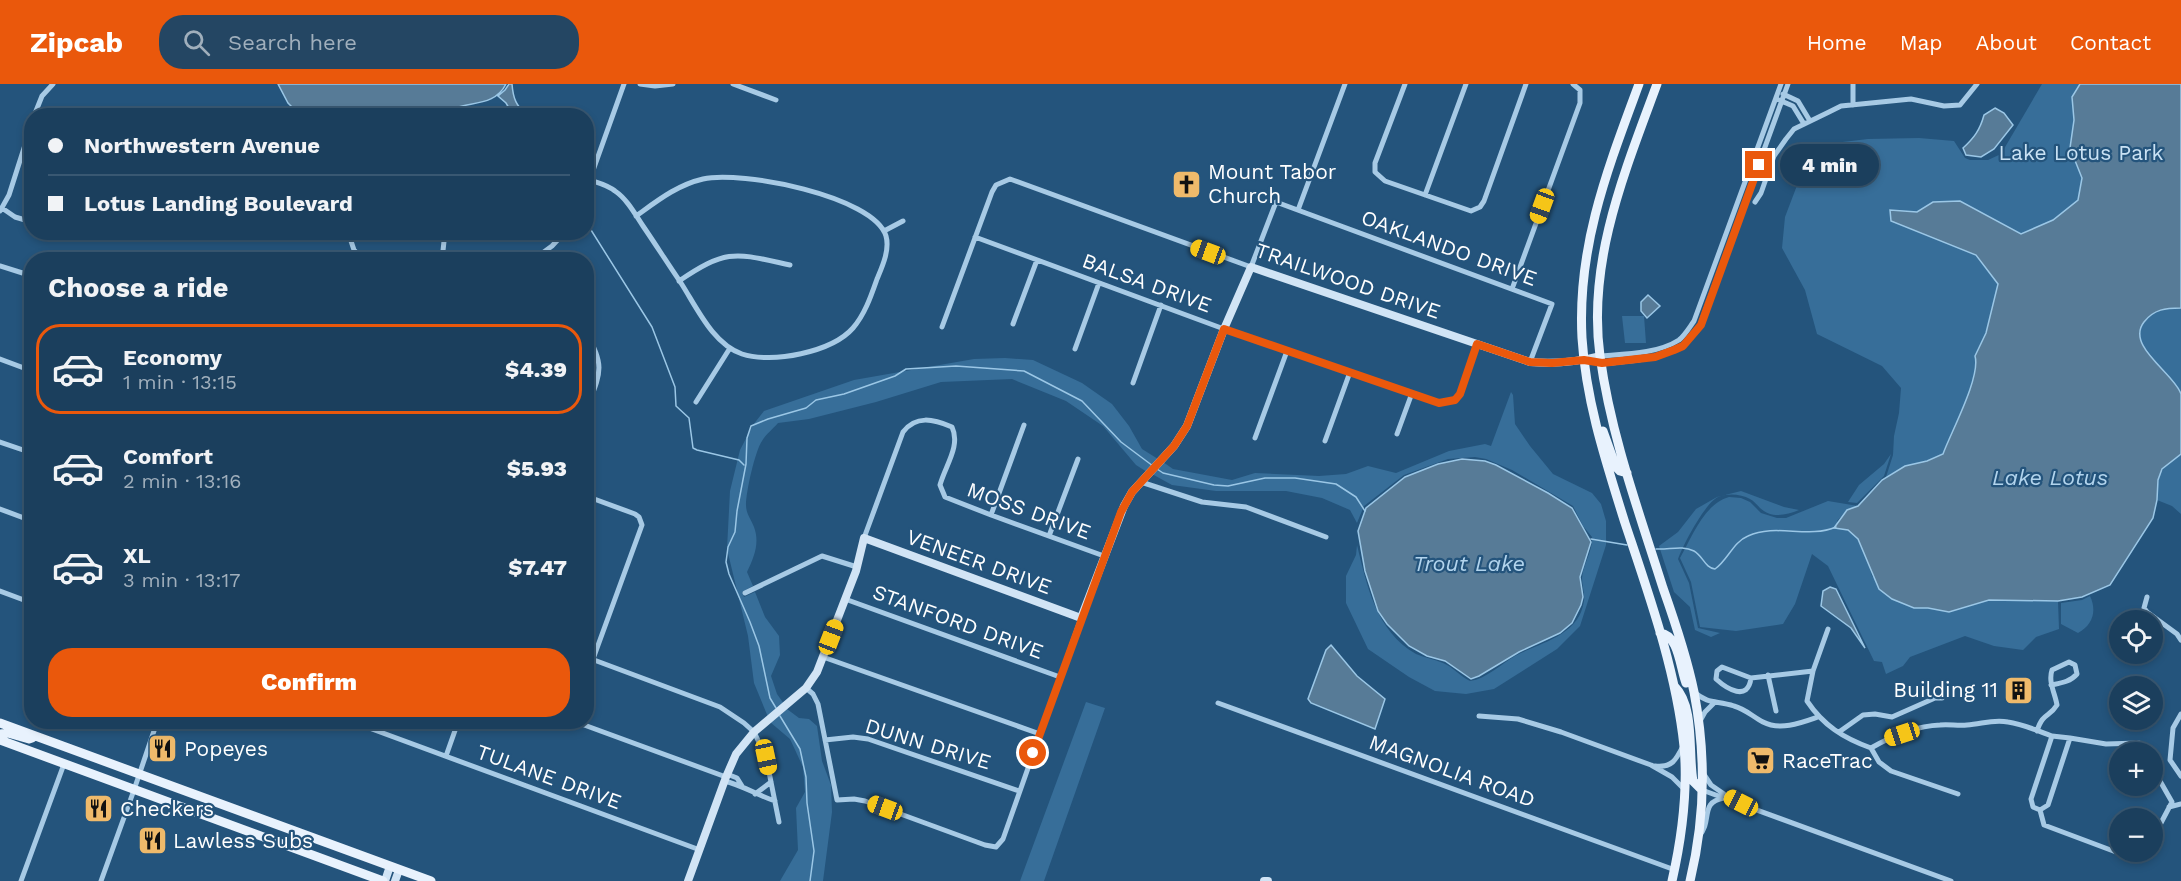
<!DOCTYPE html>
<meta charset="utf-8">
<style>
:root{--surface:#1b3f5d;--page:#244663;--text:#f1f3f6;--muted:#a0afbc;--line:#395872;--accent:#ea580c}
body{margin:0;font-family:"Work Sans",sans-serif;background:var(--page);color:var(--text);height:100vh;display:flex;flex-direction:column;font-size:22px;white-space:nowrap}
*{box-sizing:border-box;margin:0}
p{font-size:20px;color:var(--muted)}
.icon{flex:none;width:33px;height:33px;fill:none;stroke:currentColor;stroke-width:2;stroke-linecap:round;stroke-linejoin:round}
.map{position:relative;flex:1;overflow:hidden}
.drawer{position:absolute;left:24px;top:168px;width:570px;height:477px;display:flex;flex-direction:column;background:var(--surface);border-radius:24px;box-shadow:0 3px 9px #0003,0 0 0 2px var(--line)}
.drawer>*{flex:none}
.hud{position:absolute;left:24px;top:24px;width:570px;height:132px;border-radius:24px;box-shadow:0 3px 9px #0003,0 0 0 2px var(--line);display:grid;align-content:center;height:132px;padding:0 24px;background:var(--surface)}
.tools{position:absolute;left:2109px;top:526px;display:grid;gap:12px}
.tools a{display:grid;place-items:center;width:54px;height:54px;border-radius:50%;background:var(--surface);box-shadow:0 3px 9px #0003,0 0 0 2px var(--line);font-size:30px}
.end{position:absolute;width:27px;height:27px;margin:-14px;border:8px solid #ea580c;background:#fff;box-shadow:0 0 0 3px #fff}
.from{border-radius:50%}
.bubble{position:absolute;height:42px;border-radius:21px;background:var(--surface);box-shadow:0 3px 9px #0003,0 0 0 2px var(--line);font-size:20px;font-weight:800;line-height:42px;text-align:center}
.car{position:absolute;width:18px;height:36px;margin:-18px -9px;border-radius:8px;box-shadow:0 0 4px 2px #0007;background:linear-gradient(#f5c518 24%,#345 0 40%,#f5c518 0 76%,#345 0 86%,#f5c518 0)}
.hud b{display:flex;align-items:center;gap:21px;height:57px;font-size:22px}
.hud b+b{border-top:2px solid var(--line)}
.hud i{width:15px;height:15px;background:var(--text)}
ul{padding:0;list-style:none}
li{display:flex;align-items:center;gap:18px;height:90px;margin:0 12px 9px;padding:0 12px;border:3px solid transparent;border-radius:24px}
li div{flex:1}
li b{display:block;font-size:22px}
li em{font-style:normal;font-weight:800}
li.on{border-color:var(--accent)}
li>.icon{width:54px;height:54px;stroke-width:1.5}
h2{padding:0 24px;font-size:27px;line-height:72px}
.primary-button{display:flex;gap:12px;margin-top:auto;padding:12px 24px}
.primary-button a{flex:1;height:69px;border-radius:24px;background:var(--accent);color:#fff;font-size:24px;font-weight:800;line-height:69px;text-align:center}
header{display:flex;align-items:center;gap:36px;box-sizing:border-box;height:84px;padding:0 30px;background:var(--accent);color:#fff}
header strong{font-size:28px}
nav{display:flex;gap:33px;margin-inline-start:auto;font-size:21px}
.search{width:420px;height:54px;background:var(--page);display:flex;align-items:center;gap:15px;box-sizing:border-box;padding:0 21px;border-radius:24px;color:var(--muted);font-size:22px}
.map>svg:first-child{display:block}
</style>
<header>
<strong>Zipcab</strong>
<div class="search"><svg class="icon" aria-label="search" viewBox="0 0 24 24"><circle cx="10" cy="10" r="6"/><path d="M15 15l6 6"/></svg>Search here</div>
<nav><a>Home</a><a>Map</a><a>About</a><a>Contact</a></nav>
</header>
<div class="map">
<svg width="2181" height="797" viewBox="0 0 2181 797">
<rect width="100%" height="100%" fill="#24547c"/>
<path fill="#376e99" d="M 2042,0 L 2181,0 L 2049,195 L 1916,146 L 1976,171 L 1998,200 L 1986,249 L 1975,272 C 1981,293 1951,347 1943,370 L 1927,377 L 1905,382 L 1886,393 L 1893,371 L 1894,352 L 1899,329 L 1901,304 L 1882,282 L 1817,250 L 1805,206 L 1782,164 L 1785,133 L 1801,91 L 1815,72 L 1834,59 L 1868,55 L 1919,54 L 1954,57 L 1965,74 L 1970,76 L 1988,76 L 2001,70 Z
M 2163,224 L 2181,224 L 2181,310 L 2140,257 L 2140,243 L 2149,232 Z
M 1622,232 L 1644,232 L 1646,259 L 1625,259 Z
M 1005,274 L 1033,276 L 1082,299 L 1112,320 L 1129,342 L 1142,365 L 1158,375 L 1147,388 L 1136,381 L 1103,342 L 1066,317 L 1012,295 L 941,298 L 876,318 L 809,335 L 778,339 C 773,345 766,350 762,357 C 755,367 746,408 746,421 C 746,430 751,435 754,443 C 760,459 754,473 747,488 L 753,502 L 742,508 L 744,513 L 755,508 L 765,533 L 779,552 L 780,571 L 771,592 L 777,610 L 784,620 L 768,633 L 754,599 L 748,552 L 727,465 L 730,407 L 740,366 L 753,341 L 764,327 L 854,296 L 974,275 Z
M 1511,308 L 1513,311 L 1515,340 L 1530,362 L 1553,390 L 1592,409 L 1601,420 L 1606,437 L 1606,461 L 1580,542 L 1557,565 L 1494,605 L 1466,610 L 1435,607 L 1409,593 L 1368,565 L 1346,519 L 1346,492 L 1356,471 L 1357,461 C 1367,502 1376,547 1416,570 C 1425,574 1434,575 1443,579 C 1453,583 1460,592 1470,597 C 1486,595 1501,580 1515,572 C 1541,558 1579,552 1584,517 C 1585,509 1582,502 1582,494 C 1583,480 1593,467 1592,453 L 1583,442 L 1573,422 L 1512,386 L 1486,375 L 1475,373 L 1448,375 L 1404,391 L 1364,422 L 1357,439 L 1350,426 L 1322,414 L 1286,407 L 1216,407 L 1172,401 L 1152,390 L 1163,378 L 1173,385 L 1232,396 L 1255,389 L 1319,392 L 1346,390 L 1368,382 L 1396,389 L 1449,367 L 1485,360 L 1491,362 Z
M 1891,370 L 1884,392 L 1857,419 L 1848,418 L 1859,401 L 1884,380 Z
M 2181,370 L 2181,430 L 2172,422 L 2157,416 C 2158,391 2159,384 2181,370 Z
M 1741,407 L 1784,423 L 1799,426 C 1786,431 1772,435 1760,424 C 1757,421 1754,417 1750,415 C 1741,410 1728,409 1718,413 C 1705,419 1683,461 1678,475 L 1689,499 L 1698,544 L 1720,549 L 1711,553 L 1695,546 L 1690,523 L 1674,508 L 1659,462 L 1678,448 L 1696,425 L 1717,413 Z
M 1729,413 L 1741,414 L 1750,418 L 1761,429 L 1777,434 L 1786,434 L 1828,417 L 1858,422 L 1847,426 L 1837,437 L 1858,455 L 1866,471 L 1872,492 L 1914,524 L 1928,524 L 1949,528 L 1989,516 L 2058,517 L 2059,545 L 2036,553 L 2023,566 L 1994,562 L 1965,552 L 1910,573 L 1903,582 L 1886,590 L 1882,578 L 1874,577 L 1828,482 L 1812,470 L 1795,520 L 1783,540 L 1736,547 L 1700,543 L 1691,498 L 1680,474 C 1692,453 1704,420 1729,413 Z
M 2090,512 C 2097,527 2093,541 2078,549 L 2061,540 L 2061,519 L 2082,516 Z
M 1086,618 L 1105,624 L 1044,797 L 1020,797 Z
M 787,625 L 799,634 L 809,635 L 817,642 L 822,677 L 831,701 L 832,728 L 823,797 L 780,797 L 798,766 L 796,724 L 805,708 L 803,683 L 790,655 L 770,638 Z"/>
<path fill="#577b97" stroke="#9bc7e6" stroke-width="1.5" d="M 278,0 L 506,0 C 496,20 476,18 458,23 C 452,25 446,29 440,31 L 301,32 L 288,19 Z
M 509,0 L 512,0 C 513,14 516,22 527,31 L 513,31 L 506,19 L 498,12 L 505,6 Z
M 2080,0 L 2181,0 L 2181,224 C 2166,224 2154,225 2144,238 C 2125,262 2175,290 2181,310 C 2181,320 2181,357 2181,370 L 2162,385 L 2158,396 L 2157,416 L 2153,434 L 2110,501 L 2082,513 L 2058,517 L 1989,516 L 1949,528 L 1928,524 L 1914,524 L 1892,515 L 1879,505 L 1858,455 L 1848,446 L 1834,444 L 1847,426 L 1858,422 L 1882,396 L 1905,382 L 1927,377 L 1943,370 C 1951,348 1981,293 1975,272 L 1986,249 L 1998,200 L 1976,171 L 1891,137 L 1890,126 L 1917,128 L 1933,118 L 1960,117 L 2021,150 L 2053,136 L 2078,116 L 2082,94 L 2070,64 L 2074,36 L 2072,13 Z
M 1995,24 L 2004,29 L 2013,41 L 1994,65 L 1981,73 L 1966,71 L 1963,64 C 1974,54 1980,46 1984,31 Z
M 1648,211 L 1660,222 L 1647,234 L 1641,227 L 1641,218 Z
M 1462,375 L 1485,377 L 1496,381 L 1548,409 L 1572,424 L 1591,458 L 1580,493 L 1583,513 L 1581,521 L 1572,539 L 1560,549 L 1519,568 L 1479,592 L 1471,595 L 1445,577 L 1427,572 L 1409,562 L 1387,540 L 1378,527 L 1365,487 L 1358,447 L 1366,424 L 1405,393 L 1438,380 Z
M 1830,503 L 1836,505 L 1865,564 L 1851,544 L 1821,522 L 1823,507 Z
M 1331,561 L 1357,592 L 1385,615 L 1375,645 L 1311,619 L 1308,615 L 1326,566 Z"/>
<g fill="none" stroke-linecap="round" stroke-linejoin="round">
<path stroke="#9bc7e6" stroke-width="1.5" d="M 586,138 L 652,243 L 675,303 L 676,322 L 689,334 L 693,364 L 697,366 L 739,376 L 744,381
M 1157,385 L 1163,389 L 1214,401 L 1228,402 L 1265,394 L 1295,394 L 1336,400 L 1356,413 L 1365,427
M 1591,455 L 1627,461
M 1656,465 C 1669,466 1682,461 1694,467 C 1703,472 1705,484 1715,485 C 1728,476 1733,458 1748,452 C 1776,439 1808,455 1836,443
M 776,624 L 770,614 L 759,562 L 750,538 L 729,490 L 726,478 L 728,463 L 735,448 L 737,427 L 746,380 L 747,354 L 751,342 L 768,335 L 806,324 L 816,316 L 844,310 L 895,292 L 906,285 L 956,282 L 1024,287 L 1082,317 L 1121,358 L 1153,382
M 780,632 L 800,665 L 806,693 L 807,719 L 814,767 L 810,797"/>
<path stroke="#a7cae5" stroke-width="5" d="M 640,0 L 655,2 L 673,0
M 733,0 L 776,16
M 1405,0 L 1375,79 L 1375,88 L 1385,97 L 1471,127 L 1480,123 L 1484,117 L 1526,0
M 1783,10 L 1798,17 L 1810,37
M 1779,16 L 1793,22 L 1804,40
M 1853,21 L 1853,0
M 34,32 L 42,12 L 53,0
M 590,96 C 599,99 608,101 615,107 C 627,115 635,130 643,142 C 656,161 668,180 681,199 C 697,224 713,260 742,270 C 772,280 832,268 853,244 C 865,230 871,212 877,195 C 882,183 890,166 886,152 C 874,112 740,86 703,95 C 677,101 657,117 636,132
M 586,106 L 624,0
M 1425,111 L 1466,0
M 1755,118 L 1761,109 L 1774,72 L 1786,55 L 1794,45 L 1829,28 L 1841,22 L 1911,15 L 1944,22 L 1960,21 L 1977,0
M 2,124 L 15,133 L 32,138
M 1298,126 L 1345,0
M 0,127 L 9,111 L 32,39
M 884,147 L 903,137
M 60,148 L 83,154 L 99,148
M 348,148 L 354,166 L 362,175
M 975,153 L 1224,245 L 1439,319 L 1455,316 L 1460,310 L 1477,260
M 189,174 L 190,176
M 360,176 L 393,174 L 408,176
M 442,176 L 445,148
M 533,176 L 552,162 L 565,148
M 0,182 L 32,192
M 679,197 C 728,164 735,169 790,181
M 1512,205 L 1580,19 L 1580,6 L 1573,0
M 1013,240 L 1037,176
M 942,243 L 992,108 L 996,101 L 1010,95 L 1251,183 L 1276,118 L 1552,220 L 1530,278
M 586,249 C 606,282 600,290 587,324
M 1075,265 L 1099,199
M 1600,272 C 1625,270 1657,270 1679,256 C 1685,251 1689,244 1694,237 L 1781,0
M 0,275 L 32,287
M 1602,280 C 1628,277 1659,276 1682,262 C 1690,257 1695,248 1700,241 L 1788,0
M 1133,299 L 1161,221
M 696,318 L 730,264
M 1397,350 L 1412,309
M 1255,354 L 1287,267
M 1325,357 L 1350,288
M 0,358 L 32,369
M 1141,398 L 1202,418 L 1246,423 L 1326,453
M 586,412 L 635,430 L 639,433 L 642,441 L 593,575
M 0,425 L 32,437
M 991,431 L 1024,341
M 1049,452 L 1078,375
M 864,454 L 903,348 C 916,331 933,335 952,343 C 961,362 945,382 940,401 L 945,413 L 991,431 L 1104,472
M 0,507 L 32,519
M 745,509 L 822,472 L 857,483
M 2147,513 L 2144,524 L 2147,528 L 2177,550 L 2181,556
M 845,515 L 1060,593
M 1828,545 L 1813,587 L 1807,617 C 1823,641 1843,654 1871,664 C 1892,652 1915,642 1940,641 C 1949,640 1958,642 1967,641 C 1982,640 1993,635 2008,638 C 2023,640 2038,647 2052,652 L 2031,715 L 2033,723 L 2040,726 L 2044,741 L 2132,774 L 2140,774 L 2146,768
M 586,573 L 720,623 L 744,639 L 754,648 L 766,673 L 779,738
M 823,573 L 1040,650
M 1768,591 L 1776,627
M 1751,594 C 1748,618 1727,605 1716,595 L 1717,587 L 1722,583 L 1751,594 L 1813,587
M 806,604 L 813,610 L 818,620 L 837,716 L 854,715 L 865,717 L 985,761 L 996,763 L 1003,755 L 1081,534
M 1694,608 C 1709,621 1717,616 1734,622 C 1745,625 1752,632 1763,638 C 1780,647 1801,639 1818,633
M 1218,619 L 1675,786
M 2181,630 L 2173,644 L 2170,676 L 2181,692
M 1479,632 L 1518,635 L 1561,648 L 1651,681 L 1672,693 L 1683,704
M 1700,637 L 1705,628 L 1713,620
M 353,638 L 700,766
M 576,638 L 726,693
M 2037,647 C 2043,628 2049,634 2057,621 C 2055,609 2048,598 2052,586 L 2069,578 L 2075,581 L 2077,590 C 2070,598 2061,599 2051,601
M 1839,648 L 1863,631 L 1875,630 L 1892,633 L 1935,614 L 1942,614
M 2052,652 L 2070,654
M 825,656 L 853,653 L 868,655 L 1019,707
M 1871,664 L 1879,678 L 1891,687 L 1958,710
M 446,672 L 458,638
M 1655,682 C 1672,684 1676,676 1683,662
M 2152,683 L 2172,718 L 2152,756
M 1703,689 L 1711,701 L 1724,710
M 727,690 L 737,694 L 742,702
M 724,697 C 742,701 757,711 775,717
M 1702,706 L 1951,797
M 755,710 L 771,698
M 2169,723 L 2181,720
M 2040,726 L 2048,721 L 2070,654 L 2106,660 L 2139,659 L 2145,669
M 1699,752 C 1713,737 1699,718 1724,714
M 21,797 L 64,680
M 101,797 L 134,706 L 157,638"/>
<path stroke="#d1e4f5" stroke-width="8" d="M 385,797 L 390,782
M 395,797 L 399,786
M 688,797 L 726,693 L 736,670 L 754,648 L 806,604 L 817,588 L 856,487 L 864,454 L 1081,534 L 1124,422 L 1132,408 L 1174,362 L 1187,342 L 1224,245 L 1251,183 L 1530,278 C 1554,280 1577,278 1600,272
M 1264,797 L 1268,797"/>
<path stroke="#e8f2fd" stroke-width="9" d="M 1639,0 C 1608,84 1577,162 1582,254 C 1586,318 1606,378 1625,439 C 1649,511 1676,586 1684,662 C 1688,707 1682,753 1672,797
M 1657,0 C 1625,87 1587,177 1600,272 C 1611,352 1639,428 1663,504 C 1675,538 1687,573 1694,608 C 1706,670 1705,735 1690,797
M 1603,347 L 1616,383 L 1620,387 L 1627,389
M 1660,549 C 1679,551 1680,584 1686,599
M 1675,603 C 1695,623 1688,670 1693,697 L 1702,706
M 0,639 L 431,797
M 0,650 L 8,649 L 29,655 L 32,654
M 0,656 L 383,797"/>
</g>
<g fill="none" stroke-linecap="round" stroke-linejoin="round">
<path stroke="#ea580c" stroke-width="8" d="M 1033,669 L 1121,428 L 1132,408 L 1174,362 L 1187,342 L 1224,245 L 1439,319 L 1455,316 L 1460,310 L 1477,260 L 1530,278 L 1552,279 L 1584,276 L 1602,279 L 1655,273 L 1674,266 L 1683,262 L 1701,241 L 1759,81"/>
</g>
<defs>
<symbol id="church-square" viewBox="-11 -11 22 22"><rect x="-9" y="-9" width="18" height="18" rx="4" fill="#efba6b" stroke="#24547c"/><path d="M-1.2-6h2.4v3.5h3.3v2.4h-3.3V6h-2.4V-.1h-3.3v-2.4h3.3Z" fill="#111"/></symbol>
<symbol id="building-square" viewBox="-11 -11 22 22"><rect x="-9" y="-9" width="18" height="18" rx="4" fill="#efba6b" stroke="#24547c"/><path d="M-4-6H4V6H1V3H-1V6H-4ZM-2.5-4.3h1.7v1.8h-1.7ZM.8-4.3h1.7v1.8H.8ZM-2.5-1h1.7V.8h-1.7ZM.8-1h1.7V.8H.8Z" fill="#111"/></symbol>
<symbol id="restaurant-square" viewBox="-11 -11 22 22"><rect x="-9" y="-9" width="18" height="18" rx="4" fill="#efba6b" stroke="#24547c"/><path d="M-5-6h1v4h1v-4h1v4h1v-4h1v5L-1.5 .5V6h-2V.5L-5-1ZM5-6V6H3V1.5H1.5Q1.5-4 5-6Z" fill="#111"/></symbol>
<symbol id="supermarket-square" viewBox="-11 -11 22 22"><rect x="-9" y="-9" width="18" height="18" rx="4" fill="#efba6b" stroke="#24547c"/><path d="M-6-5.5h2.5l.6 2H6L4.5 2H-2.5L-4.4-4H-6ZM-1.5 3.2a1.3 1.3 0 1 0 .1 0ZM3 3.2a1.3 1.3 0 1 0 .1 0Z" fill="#111"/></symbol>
</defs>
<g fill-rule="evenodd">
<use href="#church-square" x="1170" y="84" width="33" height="33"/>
<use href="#building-square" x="2002" y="590" width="33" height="33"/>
<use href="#restaurant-square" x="146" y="648" width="33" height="33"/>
<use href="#supermarket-square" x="1744" y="660" width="33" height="33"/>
<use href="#restaurant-square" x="82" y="708" width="33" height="33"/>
<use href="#restaurant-square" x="136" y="740" width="33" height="33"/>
</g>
<g text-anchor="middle" stroke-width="4.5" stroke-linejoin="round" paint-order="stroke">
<g font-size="21" fill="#cae2f4" stroke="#24547c">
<text x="2081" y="76">Lake Lotus Park</text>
</g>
<g font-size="21" fill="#fff" stroke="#24547c" text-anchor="start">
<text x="1208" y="95">Mount Tabor<tspan x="1208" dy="24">Church</tspan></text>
<text x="1998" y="613" text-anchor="end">Building 11</text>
<text x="184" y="672">Popeyes</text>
<text x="1782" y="684">RaceTrac</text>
<text x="120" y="732">Checkers</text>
<text x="173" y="764">Lawless Subs</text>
</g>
<g font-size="21" fill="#fff" stroke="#24547c">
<text transform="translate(1449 164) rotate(20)" y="7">OAKLANDO DRIVE</text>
<text transform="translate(1348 197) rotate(19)" y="7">TRAILWOOD DRIVE</text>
<text transform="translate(1147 199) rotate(20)" y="7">BALSA DRIVE</text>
<text transform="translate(1029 427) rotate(20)" y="7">MOSS DRIVE</text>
<text transform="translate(979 478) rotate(20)" y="7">VENEER DRIVE</text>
<text transform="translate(958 538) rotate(20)" y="7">STANFORD DRIVE</text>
<text transform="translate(928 660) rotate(17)" y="7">DUNN DRIVE</text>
<text transform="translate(1452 687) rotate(20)" y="7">MAGNOLIA ROAD</text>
<text transform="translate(549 693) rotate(20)" y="7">TULANE DRIVE</text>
</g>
<g font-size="22" font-style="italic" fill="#b2d4ed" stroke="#24547c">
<text x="2050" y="401">Lake Lotus</text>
<text x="1469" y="487">Trout Lake</text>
</g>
</g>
</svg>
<div class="tools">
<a><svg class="icon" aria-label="locate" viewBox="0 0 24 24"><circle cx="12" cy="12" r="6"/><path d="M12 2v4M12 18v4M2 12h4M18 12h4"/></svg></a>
<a><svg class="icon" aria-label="layers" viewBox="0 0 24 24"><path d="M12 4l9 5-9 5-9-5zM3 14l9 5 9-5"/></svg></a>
<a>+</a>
<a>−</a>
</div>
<i class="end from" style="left:1033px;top:669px"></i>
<i class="end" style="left:1759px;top:81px"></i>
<div class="bubble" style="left:1780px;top:60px;width:99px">4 min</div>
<i class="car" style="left:1542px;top:122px;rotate:200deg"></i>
<i class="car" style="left:1208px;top:168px;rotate:290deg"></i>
<i class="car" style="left:831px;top:553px;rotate:21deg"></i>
<i class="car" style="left:1902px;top:650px;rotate:252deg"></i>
<i class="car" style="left:766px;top:673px;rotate:168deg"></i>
<i class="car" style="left:1741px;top:719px;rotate:297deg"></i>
<i class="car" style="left:885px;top:724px;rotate:290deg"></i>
<div class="hud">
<b><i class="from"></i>Northwestern Avenue</b>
<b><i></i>Lotus Landing Boulevard</b>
</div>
<section class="drawer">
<h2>Choose a ride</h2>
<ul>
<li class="on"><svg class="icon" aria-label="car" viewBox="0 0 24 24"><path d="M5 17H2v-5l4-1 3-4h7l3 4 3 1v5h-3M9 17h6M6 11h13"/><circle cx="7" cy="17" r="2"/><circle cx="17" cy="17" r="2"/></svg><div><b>Economy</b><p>1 min · 13:15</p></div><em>$4.39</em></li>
<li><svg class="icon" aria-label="car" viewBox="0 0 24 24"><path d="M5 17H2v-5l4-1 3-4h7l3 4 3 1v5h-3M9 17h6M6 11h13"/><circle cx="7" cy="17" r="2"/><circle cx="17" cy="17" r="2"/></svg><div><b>Comfort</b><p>2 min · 13:16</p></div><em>$5.93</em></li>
<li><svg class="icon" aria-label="car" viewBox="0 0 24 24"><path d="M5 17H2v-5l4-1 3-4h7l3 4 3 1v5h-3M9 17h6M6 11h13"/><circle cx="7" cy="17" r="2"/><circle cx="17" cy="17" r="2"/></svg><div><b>XL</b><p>3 min · 13:17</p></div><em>$7.47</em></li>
</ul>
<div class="primary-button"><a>Confirm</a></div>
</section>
</div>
